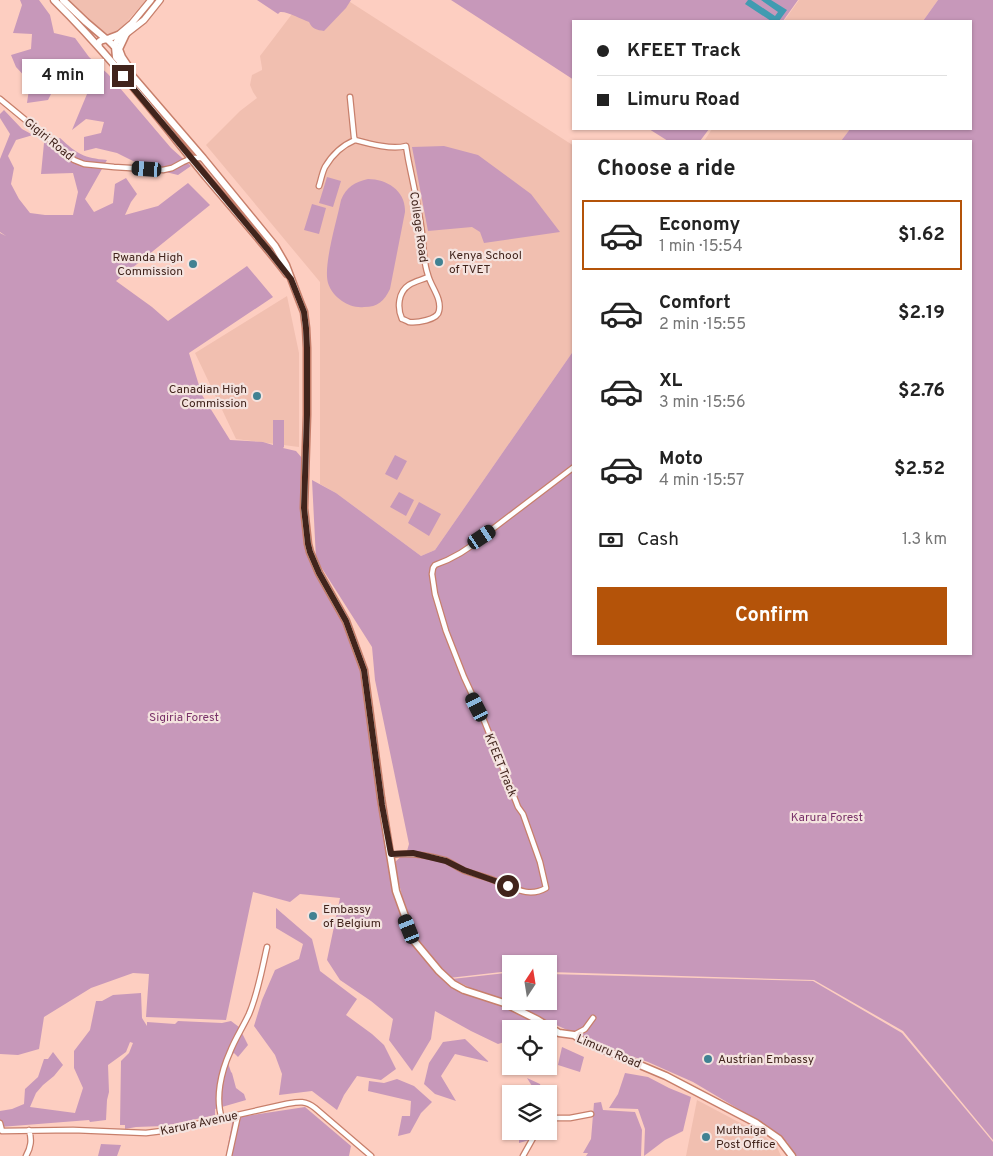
<!DOCTYPE html>
<meta charset="utf-8">
<style>
:root{--surface:#fff;--page:#f6f6f6;--text:#222;--muted:#767676;--line:#e0e0e0;--accent:#b45309}
body{margin:0;font-family:Overpass,sans-serif;background:var(--page);color:var(--text);height:100vh;display:flex;flex-direction:column;font-size:19px;white-space:nowrap}
*{box-sizing:border-box;margin:0}
p{font-size:16px;color:var(--muted)}
.icon{flex:none;width:28px;height:28px;fill:none;stroke:currentColor;stroke-width:2;stroke-linecap:round;stroke-linejoin:round}
.map{position:relative;flex:1;overflow:hidden}
.drawer{position:absolute;left:572px;top:140px;width:400px;height:515px;display:flex;flex-direction:column;background:var(--surface);border-radius:0px;box-shadow:0 1px 4px #0004}
.drawer>*{flex:none}
.top-card{position:absolute;left:572px;top:20px;width:400px;height:110px;border-radius:0px;box-shadow:0 1px 4px #0004;display:grid;align-content:center;height:110px;padding:0 25px;background:var(--surface)}
.needle{width:32px;rotate:12deg}
.fabs{position:absolute;left:502px;top:955px;display:grid;gap:10px}
.fabs a{display:grid;place-items:center;width:55px;height:55px;border-radius:0px;background:var(--surface);box-shadow:0 1px 4px #0004;font-size:25px}
.end{position:absolute;width:22px;height:22px;margin:-11px;border:6px solid #41241c;background:#fff;box-shadow:0 0 0 2px #fff}
.from{border-radius:50%}
.bubble{position:absolute;height:35px;border-radius:0px;background:var(--surface);box-shadow:0 1px 4px #0004;font-size:16px;font-weight:700;line-height:35px;text-align:center}
.car{position:absolute;width:15px;height:30px;margin:-15px -8px;border-radius:6px;box-shadow:0 0 4px 1px #0007;background:linear-gradient(#222 24%,#8ab4d8 0 40%,#222 0 76%,#8ab4d8 0 86%,#222 0)}
.top-card b{display:flex;align-items:center;gap:18px;height:48px;font-size:19px}
.top-card b+b{border-top:1px solid var(--line)}
.top-card i{width:12px;height:12px;background:var(--text)}
ul{padding:0;list-style:none}
li{display:flex;align-items:center;gap:15px;height:70px;margin:0 10px 8px;padding:0 15px;border:2px solid transparent;border-radius:0px}
li div{flex:1}
li b{display:block;font-size:19px}
li em{font-style:normal;font-weight:700}
li.on{border-color:var(--accent)}
li>.icon{width:45px;height:45px;stroke-width:1.5}
h2{padding:0 25px;font-size:22px;line-height:60px}
.pay{display:flex;align-items:center;gap:12px;height:55px;padding:0 25px;font-size:19px}
.pay p{margin-inline-start:auto}
.button{display:flex;gap:10px;margin-top:auto;padding:10px 25px}
.button a{flex:1;height:58px;border-radius:0px;background:var(--accent);color:#fff;font-size:20px;font-weight:700;line-height:58px;text-align:center}
.map>svg:first-child{display:block}
</style>
<div class="map">
<svg width="993" height="1156" viewBox="0 0 993 1156">
<rect width="100%" height="100%" fill="#fdcec1"/>
<path fill="#f1bfb0" d="M 69,0 L 146,0 L 123,26 L 123,30 L 110,36 L 87,19 Z
M 347,0 L 574,146 L 574,350 L 435,550 L 421,556 L 336,493 L 320,484 L 320,282 L 206,145 L 240,111 L 257,98 L 253,92 L 250,85 L 252,75 L 262,70 L 262,68 L 260,56 L 292,14 Z
M 799,0 L 938,0 L 923,21 L 784,21 Z
M 712,129 L 850,129 L 841,141 L 704,141 Z
M 287,296 L 299,353 L 299,447 L 236,439 L 195,353 Z
M 697,1100 L 763,1135 L 777,1147 L 781,1156 L 686,1156 Z"/>
<path fill="#c798ba" d="M 20,0 L 39,0 L 50,15 L 54,33 L 75,38 L 89,57 L 108,74 L 171,148 L 191,166 L 178,175 L 145,167 L 117,153 L 96,148 L 84,151 L 84,137 L 101,133 L 104,122 L 86,119 L 72,130 L 87,94 L 83,75 L 72,62 L 57,67 L 55,86 L 48,100 L 27,103 L 30,82 L 16,67 L 11,55 L 31,49 L 32,34 L 13,33 L 22,5 Z
M 257,0 L 351,0 L 346,8 L 324,31 C 317,30 312,29 309,22 C 301,19 287,11 280,12 L 278,14 Z
M 451,0 L 798,0 L 783,21 L 574,21 L 574,80 Z
M 938,0 L 993,0 L 993,1140 L 903,1031 L 814,980 L 549,972 L 549,964 L 511,964 L 511,971 L 449,978 L 431,960 L 425,953 L 440,974 L 477,996 L 513,1009 L 548,1029 L 511,1029 L 511,1040 L 498,1044 L 471,1031 L 435,1011 L 431,1039 L 412,1071 L 389,1040 L 393,1019 L 371,1001 L 340,980 L 327,960 L 340,898 L 300,894 L 290,902 L 253,892 L 226,1020 L 146,1017 L 149,974 L 133,973 L 91,988 L 44,1017 L 39,1049 L 18,1055 L 0,1054 L 0,233 L 6,236 L 0,232 L 0,159 L 10,134 L 0,118 L 0,114 L 4,110 L 22,129 L 33,135 L 16,140 L 8,156 L 14,168 L 11,184 L 19,199 L 30,213 L 45,215 L 73,215 L 78,192 L 73,173 L 41,174 L 44,143 L 60,138 C 77,154 84,158 107,160 L 85,199 L 94,212 L 113,203 L 115,184 L 126,178 L 137,194 L 131,202 L 125,215 L 158,206 L 188,183 L 210,205 L 116,281 L 152,307 L 168,321 L 247,266 L 273,297 L 189,353 L 202,395 L 230,440 L 263,442 L 273,445 L 273,420 L 284,420 L 284,447 L 283,448 L 296,451 L 308,465 L 308,523 L 310,557 L 321,578 L 348,624 L 357,647 L 365,671 L 365,679 L 393,863 L 400,901 L 414,938 L 406,912 L 394,863 L 407,851 L 409,844 L 375,680 L 372,647 L 316,559 L 312,480 L 336,493 L 421,556 L 435,550 L 574,350 L 574,654 L 971,654 L 971,141 L 841,141 L 850,129 L 971,129 L 971,21 L 923,21 Z
M 649,129 L 709,129 L 700,141 L 668,141 Z
M 444,146 L 478,155 L 531,194 L 560,232 L 484,243 L 480,232 L 472,227 L 428,231 L 412,147 Z
M 327,177 L 341,181 L 333,207 L 319,203 Z
M 368,179 C 387,179 406,191 405,212 L 390,289 C 384,301 378,307 364,307 C 356,308 348,305 342,301 C 336,297 330,290 328,283 C 323,265 337,220 341,200 C 346,187 355,182 368,179 Z
M 312,204 L 326,208 L 319,234 L 304,230 Z
M 395,455 L 407,461 L 397,480 L 385,474 Z
M 399,492 L 414,500 L 406,516 L 390,507 Z
M 419,502 L 441,514 L 429,536 L 408,523 Z
M 276,908 L 312,939 L 320,971 L 357,999 L 346,1015 L 372,1034 L 384,1045 L 396,1069 L 381,1080 L 357,1076 L 344,1095 L 337,1110 L 312,1091 L 279,1095 L 282,1074 L 275,1055 L 254,1026 L 262,1000 L 275,970 L 299,959 L 303,944 L 276,928 Z
M 506,973 L 511,973 L 511,1001 L 549,1001 L 549,974 L 813,981 L 902,1033 L 993,1142 L 993,1156 L 796,1156 L 787,1142 L 752,1117 L 693,1082 L 648,1062 L 597,1044 L 505,1001 L 481,993 L 452,979 Z
M 141,993 L 142,1018 L 147,1026 L 147,1022 L 175,1024 L 178,1021 L 222,1023 L 231,1021 L 239,1027 L 248,1045 L 238,1057 L 234,1053 L 227,1060 L 231,1072 L 232,1073 L 236,1088 L 244,1094 L 246,1100 L 215,1109 L 215,1115 L 164,1126 L 136,1127 L 125,1129 L 125,1125 L 120,1125 L 121,1061 L 129,1053 L 133,1043 L 130,1042 L 126,1052 L 108,1065 L 109,1092 L 107,1100 L 106,1120 L 90,1122 L 89,1120 L 0,1127 L 0,1111 L 12,1109 L 24,1104 L 25,1089 L 38,1077 L 44,1059 L 48,1059 L 53,1052 L 63,1065 L 54,1076 L 43,1085 L 36,1093 L 30,1107 L 75,1113 L 83,1088 L 74,1068 L 74,1051 L 90,1030 L 96,1001 L 102,1001 L 113,995 Z
M 465,1039 L 489,1062 L 455,1054 L 441,1076 L 456,1101 L 435,1094 L 424,1084 L 429,1063 L 443,1042 Z
M 562,1047 L 584,1057 L 580,1072 L 558,1065 Z
M 625,1073 L 648,1077 L 669,1088 L 691,1097 L 683,1131 L 665,1140 L 644,1156 L 645,1129 L 638,1109 L 609,1108 L 618,1094 Z
M 527,1078 L 540,1084 L 543,1094 L 537,1094 Z
M 397,1079 L 414,1086 L 432,1102 L 421,1113 L 410,1133 L 398,1136 L 402,1116 L 410,1116 L 411,1101 L 368,1091 L 369,1081 L 384,1083 Z
M 601,1102 L 603,1110 L 635,1112 L 642,1130 L 641,1156 L 586,1156 L 588,1153 L 583,1153 L 591,1139 L 594,1103 Z
M 305,1107 L 351,1146 L 349,1156 L 226,1156 L 233,1118 Z
M 519,1131 L 537,1131 L 540,1137 L 519,1143 Z
M 101,1144 L 121,1145 L 117,1156 L 98,1156 Z"/>
<path fill="#419bb1" d="M 748,0 L 751,0 L 775,16 L 778,12 L 761,0 L 771,0 L 787,10 L 779,21 L 771,21 L 745,4 Z"/>
<g fill="none" stroke-linecap="round" stroke-linejoin="round">
<defs>
<path id="minor" d="M 350,97 L 354,137 L 355,140
M 0,99 L 74,160 L 84,164 L 114,167 L 163,170 L 172,168 L 183,162 L 192,158 L 203,158
M 355,140 C 370,144 392,150 406,146 L 408,158 C 413,183 419,208 422,233 C 424,248 423,261 428,275 C 431,287 442,298 439,311 C 438,320 416,323 409,322 C 407,321 403,319 402,319 C 397,308 398,292 409,285 C 415,281 422,280 428,277
M 319,186 C 321,180 322,173 325,167 C 332,155 343,145 355,140
M 391,855 C 410,852 427,855 445,860 C 452,863 458,868 465,871 C 476,875 488,877 498,882 C 514,888 529,898 546,888 L 540,862 L 523,814 L 518,807 L 503,768 L 483,718 L 464,677 L 446,631 L 435,594 L 432,574 L 433,568 L 435,565 C 452,559 469,549 482,537 L 574,467
M 574,1035 L 585,1029 L 593,1018
M 549,1118 L 570,1118 L 591,1114
M 222,1119 C 215,1098 221,1072 230,1052 C 235,1039 243,1027 249,1014 C 258,993 262,969 267,947
M 0,1123 L 2,1131 L 73,1130 L 146,1133 L 170,1130 L 286,1104 C 298,1102 305,1100 315,1108 L 371,1156
M 26,1156 C 31,1147 32,1140 29,1130
M 229,1156 L 238,1115
M 523,1156 L 537,1131"/>
<path id="tertiary" d="M 118,35 L 132,23 L 151,0
M 114,46 L 117,41 L 144,20 L 160,0"/>
<path id="secondary" d="M 54,0 C 110,55 158,118 207,178 C 234,210 262,241 287,274
M 63,0 L 86,22 L 106,39 L 108,40 L 115,47 L 116,57 L 203,158 L 275,246 L 286,265 L 300,302 L 304,312 L 306,328 L 307,348 L 307,415 L 304,508 L 308,544 L 310,552 L 319,573 L 346,621 L 364,670 L 381,798 L 396,891 L 414,941 L 439,971 L 453,984 L 464,990 L 504,1003 L 538,1020 L 559,1033 L 574,1035 L 583,1041 L 666,1076 L 756,1123 L 779,1139 L 792,1156
M 126,34 L 119,49 L 122,57 L 128,66
M 99,47 L 98,44 L 100,41 L 110,38 L 118,35"/>
</defs>
<use href="#minor" stroke="#c77f6b" stroke-width="7"/>
<use href="#tertiary" stroke="#c77f6b" stroke-width="8"/>
<use href="#secondary" stroke="#c77f6b" stroke-width="9"/>
<use href="#minor" stroke="#fff" stroke-width="4.5"/>
<use href="#tertiary" stroke="#fff" stroke-width="5.5"/>
<use href="#secondary" stroke="#fff" stroke-width="6"/>
</g>
<g fill="none" stroke-linecap="round" stroke-linejoin="round">
<path stroke="#41241c" stroke-width="6" d="M 123,76 L 269,251 L 291,279 L 304,312 L 306,328 L 307,348 L 307,415 L 304,508 L 308,544 L 310,552 L 319,573 L 346,621 L 364,670 L 382,805 L 391,854 L 413,853 L 446,861 L 464,870 L 498,882 L 508,886"/>
</g>
<g fill="#408293" stroke="#f4e3df" stroke-width="2">
<circle cx="439" cy="262" r="5"/>
<circle cx="193" cy="264" r="5"/>
<circle cx="257" cy="396" r="5"/>
<circle cx="313" cy="916" r="5"/>
<circle cx="708" cy="1059" r="5"/>
<circle cx="706" cy="1137" r="5"/>
</g>
<g text-anchor="middle" stroke-width="4.5" stroke-linejoin="round" paint-order="stroke">
<g font-size="12" fill="#41241c" stroke="#f4e3df">
<text transform="translate(49 139) rotate(39)" y="4">Gigiri Road</text>
<text transform="translate(419 227) rotate(82)" y="4">College Road</text>
<text transform="translate(501 765) rotate(68)" y="4">KFEET Track</text>
<text transform="translate(609 1051) rotate(23)" y="4">Limuru Road</text>
<text transform="translate(199 1123) rotate(-12)" y="4">Karura Avenue</text>
</g>
<g font-size="12" fill="#41241c" stroke="#f4e3df" text-anchor="start">
<text x="449" y="259">Kenya School<tspan x="449" dy="14">of TVET</tspan></text>
<text x="183" y="261" text-anchor="end">Rwanda High<tspan x="183" dy="14">Commission</tspan></text>
<text x="247" y="393" text-anchor="end">Canadian High<tspan x="247" dy="14">Commission</tspan></text>
<text x="323" y="913">Embassy<tspan x="323" dy="14">of Belgium</tspan></text>
<text x="718" y="1063">Austrian Embassy</text>
<text x="716" y="1134">Muthaiga<tspan x="716" dy="14">Post Office</tspan></text>
</g>
<g font-size="12" fill="#79326a" stroke="#f4e3df">
<text x="184" y="721">Sigiria Forest</text>
<text x="827" y="821">Karura Forest</text>
</g>
</g>
</svg>
<div class="fabs">
<a><svg class="needle" viewBox="-14 -14 28 28"><path d="M0-13l5 13h-10z" fill="#e53935"/><path d="M0 13l5-13h-10z" fill="#767676"/></svg></a>
<a><svg class="icon" aria-label="locate" viewBox="0 0 24 24"><circle cx="12" cy="12" r="6"/><path d="M12 2v4M12 18v4M2 12h4M18 12h4"/></svg></a>
<a><svg class="icon" aria-label="layers" viewBox="0 0 24 24"><path d="M12 4l9 5-9 5-9-5zM3 14l9 5 9-5"/></svg></a>
</div>
<i class="end from" style="left:508px;top:886px"></i>
<i class="end" style="left:123px;top:76px"></i>
<div class="bubble" style="left:22px;top:59px;width:82px">4 min</div>
<i class="car" style="left:147px;top:169px;rotate:274deg"></i>
<i class="car" style="left:482px;top:537px;rotate:56deg"></i>
<i class="car" style="left:477px;top:707px;rotate:333deg"></i>
<i class="car" style="left:409px;top:929px;rotate:338deg"></i>
<div class="top-card">
<b><i class="from"></i>KFEET Track</b>
<b><i></i>Limuru Road</b>
</div>
<section class="drawer">
<h2>Choose a ride</h2>
<ul>
<li class="on"><svg class="icon" aria-label="car" viewBox="0 0 24 24"><path d="M5 17H2v-5l4-1 3-4h7l3 4 3 1v5h-3M9 17h6M6 11h13"/><circle cx="7" cy="17" r="2"/><circle cx="17" cy="17" r="2"/></svg><div><b>Economy</b><p>1 min · 15:54</p></div><em>$1.62</em></li>
<li><svg class="icon" aria-label="car" viewBox="0 0 24 24"><path d="M5 17H2v-5l4-1 3-4h7l3 4 3 1v5h-3M9 17h6M6 11h13"/><circle cx="7" cy="17" r="2"/><circle cx="17" cy="17" r="2"/></svg><div><b>Comfort</b><p>2 min · 15:55</p></div><em>$2.19</em></li>
<li><svg class="icon" aria-label="car" viewBox="0 0 24 24"><path d="M5 17H2v-5l4-1 3-4h7l3 4 3 1v5h-3M9 17h6M6 11h13"/><circle cx="7" cy="17" r="2"/><circle cx="17" cy="17" r="2"/></svg><div><b>XL</b><p>3 min · 15:56</p></div><em>$2.76</em></li>
<li><svg class="icon" aria-label="car" viewBox="0 0 24 24"><path d="M5 17H2v-5l4-1 3-4h7l3 4 3 1v5h-3M9 17h6M6 11h13"/><circle cx="7" cy="17" r="2"/><circle cx="17" cy="17" r="2"/></svg><div><b>Moto</b><p>4 min · 15:57</p></div><em>$2.52</em></li>
</ul>
<div class="pay"><svg class="icon" aria-label="cash" viewBox="0 0 24 24"><path d="M3 7h18v10H3z"/><circle cx="12" cy="12" r="2"/></svg>Cash<p>1.3 km</p></div>
<div class="button"><a>Confirm</a></div>
</section>
</div>
